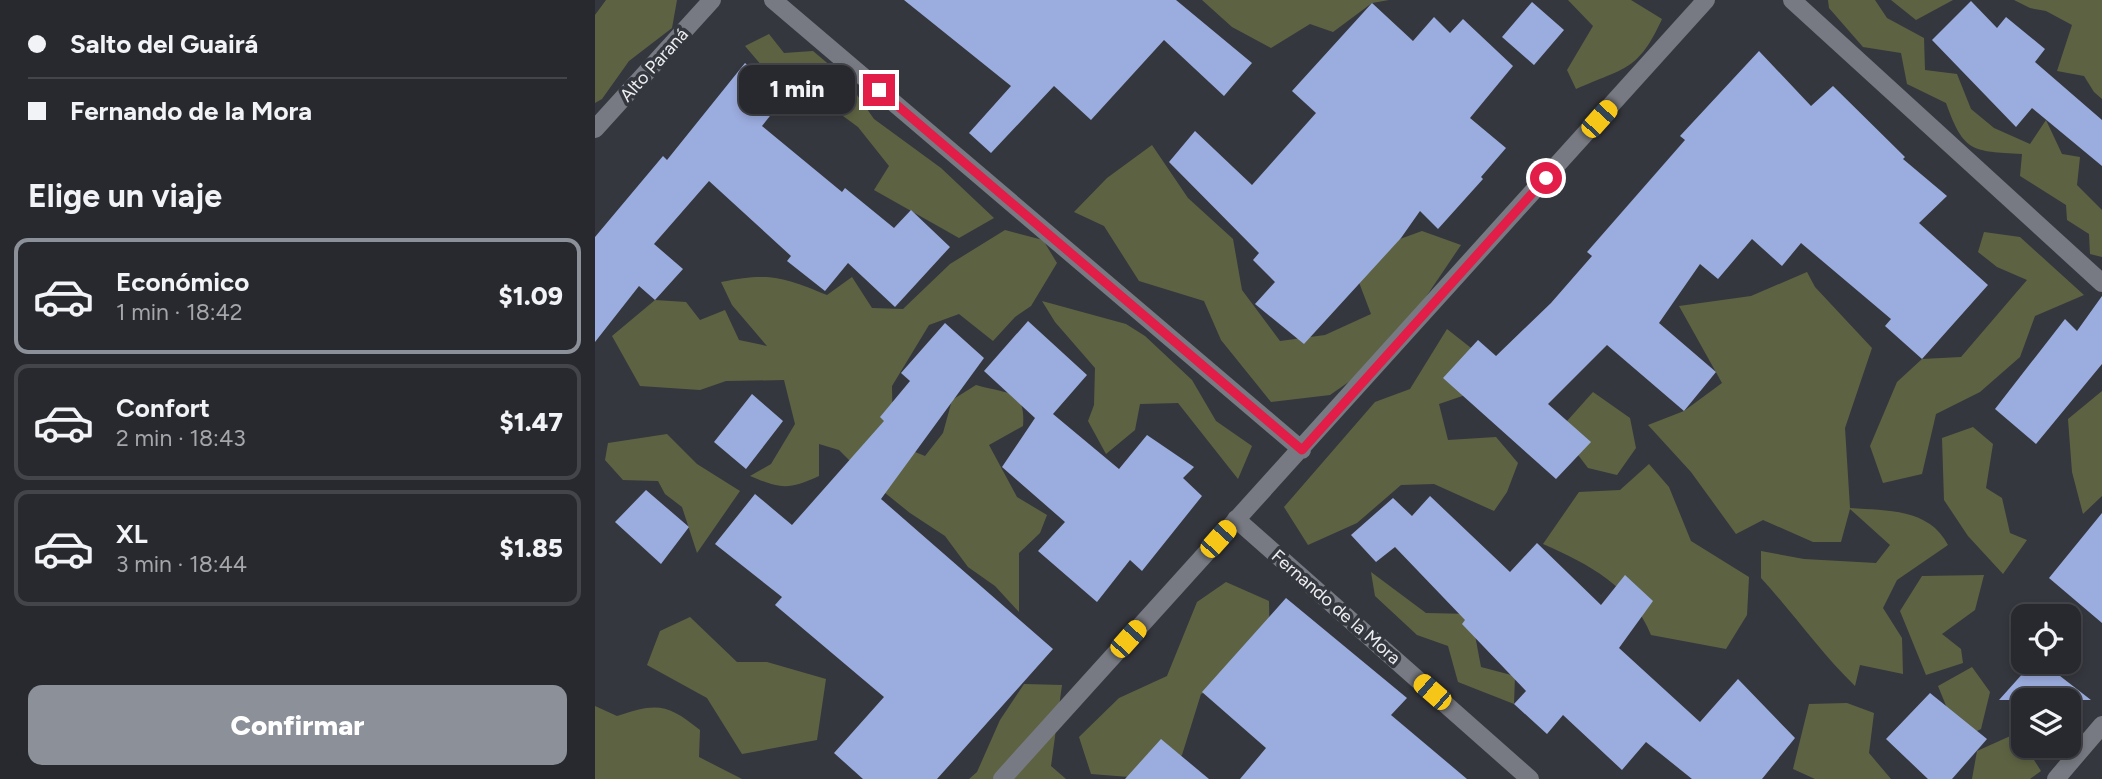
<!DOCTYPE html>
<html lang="es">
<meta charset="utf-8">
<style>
:root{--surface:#28292e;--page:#303136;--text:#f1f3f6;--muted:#a5a6aa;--line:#44454a;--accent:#8c9099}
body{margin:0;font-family:Figtree,sans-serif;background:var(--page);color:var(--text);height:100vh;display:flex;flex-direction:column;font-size:26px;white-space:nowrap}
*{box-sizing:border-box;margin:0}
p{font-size:23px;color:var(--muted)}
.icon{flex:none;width:38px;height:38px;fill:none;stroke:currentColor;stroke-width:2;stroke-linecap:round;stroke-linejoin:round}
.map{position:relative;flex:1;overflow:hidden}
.details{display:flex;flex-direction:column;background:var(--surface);width:595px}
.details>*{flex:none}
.hud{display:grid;align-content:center;height:154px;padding:0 28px;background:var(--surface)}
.tools{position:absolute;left:1416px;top:604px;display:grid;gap:14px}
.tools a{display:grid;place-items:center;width:70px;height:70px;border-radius:14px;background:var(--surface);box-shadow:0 4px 10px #0003,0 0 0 2px var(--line);font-size:35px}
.end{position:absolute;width:32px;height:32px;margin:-16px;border:9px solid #e11d48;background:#fff;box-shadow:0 0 0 4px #fff}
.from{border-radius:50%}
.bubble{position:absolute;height:49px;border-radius:14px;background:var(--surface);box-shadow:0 4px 10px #0003,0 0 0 2px var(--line);font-size:23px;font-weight:800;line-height:49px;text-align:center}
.car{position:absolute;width:21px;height:42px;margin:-21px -10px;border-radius:9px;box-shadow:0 0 5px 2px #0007;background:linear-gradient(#f5c518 24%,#345 0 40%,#f5c518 0 76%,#345 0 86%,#f5c518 0)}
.hud b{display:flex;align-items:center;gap:24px;height:66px;font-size:26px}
.hud b+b{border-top:2px solid var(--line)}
.hud i{width:18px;height:18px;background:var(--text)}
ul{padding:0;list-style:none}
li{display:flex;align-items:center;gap:21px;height:116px;margin:0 14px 10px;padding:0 14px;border:4px solid var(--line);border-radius:14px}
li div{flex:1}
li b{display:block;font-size:26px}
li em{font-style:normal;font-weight:800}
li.current{border-color:var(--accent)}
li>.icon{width:63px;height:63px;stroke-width:1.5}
h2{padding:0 28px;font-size:32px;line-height:84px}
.cta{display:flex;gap:14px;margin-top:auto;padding:14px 28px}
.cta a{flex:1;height:80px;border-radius:14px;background:var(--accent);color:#fff;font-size:28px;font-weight:800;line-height:80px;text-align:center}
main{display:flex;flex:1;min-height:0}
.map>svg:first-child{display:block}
</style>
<main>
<section class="details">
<div class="hud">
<b><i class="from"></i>Salto del Guairá</b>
<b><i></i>Fernando de la Mora</b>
</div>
<h2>Elige un viaje</h2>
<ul>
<li class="current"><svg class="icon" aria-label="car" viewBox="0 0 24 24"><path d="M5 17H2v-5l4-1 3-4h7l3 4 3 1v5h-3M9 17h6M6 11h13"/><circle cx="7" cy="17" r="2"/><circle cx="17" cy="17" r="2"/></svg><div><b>Económico</b><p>1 min · 18:42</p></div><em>$1.09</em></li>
<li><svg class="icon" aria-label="car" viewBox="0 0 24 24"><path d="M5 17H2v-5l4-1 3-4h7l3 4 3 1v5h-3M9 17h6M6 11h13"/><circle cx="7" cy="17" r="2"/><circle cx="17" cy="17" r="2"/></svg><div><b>Confort</b><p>2 min · 18:43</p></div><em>$1.47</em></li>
<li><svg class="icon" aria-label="car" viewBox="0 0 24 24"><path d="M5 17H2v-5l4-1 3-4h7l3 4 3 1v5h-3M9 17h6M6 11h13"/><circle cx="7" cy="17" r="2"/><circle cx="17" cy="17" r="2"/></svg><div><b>XL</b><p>3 min · 18:44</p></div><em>$1.85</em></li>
</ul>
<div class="cta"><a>Confirmar</a></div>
</section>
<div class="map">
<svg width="1507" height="779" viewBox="0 0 1507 779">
<rect width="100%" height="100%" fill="#35373e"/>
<path fill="#5d6342" d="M 11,0 L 82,0 L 77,28 L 34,61 L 7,99 L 0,103 L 0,15 Z
M 607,0 L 794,0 L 777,3 L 738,32 L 715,24 L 676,48 L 637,27 Z
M 973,0 L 1036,0 L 1067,19 C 1043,71 1031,67 981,89 L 972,70 L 998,26 Z
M 1233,0 L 1280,0 L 1292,18 L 1329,38 L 1330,70 L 1362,74 L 1376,109 L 1399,128 L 1435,144 L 1451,120 L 1467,154 L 1485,157 L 1482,185 L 1507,210 L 1507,257 L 1495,254 L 1494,234 L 1472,220 L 1471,205 L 1425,176 L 1427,154 C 1377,151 1369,153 1351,103 L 1312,84 L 1306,53 L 1268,47 L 1234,8 Z
M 1296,0 L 1358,0 L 1321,20 Z
M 1419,0 L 1507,0 L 1507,99 L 1499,92 L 1489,76 L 1462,71 L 1477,25 L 1451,11 L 1435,8 Z
M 174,34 L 189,53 L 218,51 L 250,78 L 279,119 L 346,168 L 399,218 L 364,238 L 279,190 L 294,166 L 263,127 L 214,91 L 196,100 L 150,46 Z
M 557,145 L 593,198 L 638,239 L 647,290 L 685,341 L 730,335 L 776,314 L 746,235 L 783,247 L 827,231 L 866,245 L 791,356 L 735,395 L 676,402 L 626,340 L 609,301 L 544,281 L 509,226 L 479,212 L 512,178 Z
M 410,230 L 448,240 L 462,263 L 436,306 L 420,317 L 398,341 L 364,314 L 334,325 L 297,386 L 298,443 L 330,456 L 348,433 L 357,400 L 381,385 C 412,394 431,389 428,426 L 394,445 L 422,497 L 452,515 L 445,533 L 424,553 L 424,612 L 400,586 L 373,567 L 350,536 L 315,513 L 274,480 L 244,450 L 224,444 L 224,476 C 193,490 186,489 155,476 L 176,464 L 200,424 L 189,380 L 131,381 L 105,390 L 45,386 L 17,336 L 60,300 L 91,302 L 105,320 L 130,310 L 144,340 L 172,346 L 137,305 L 126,282 C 174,272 188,277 232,295 L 257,277 L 277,308 L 308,309 L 355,264 Z
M 1389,232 L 1425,237 L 1489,295 L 1440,316 L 1425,357 L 1385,392 L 1341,414 L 1327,474 L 1288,483 L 1275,446 L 1302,382 L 1327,359 L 1366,357 L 1432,280 L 1402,267 L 1383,252 Z
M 1212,272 L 1220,287 L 1277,348 L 1250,428 L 1255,508 C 1292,511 1334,508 1353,545 L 1302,580 L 1288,608 L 1307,638 L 1308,674 L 1265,665 L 1260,686 C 1226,653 1199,614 1166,578 L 1166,551 L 1209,559 L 1281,563 L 1295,545 L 1255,509 L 1246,542 L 1218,542 L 1168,520 L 1141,534 L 1096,472 L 1053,425 L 1089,411 L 1127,383 L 1084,306 L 1156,296 Z
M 447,301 L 531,324 L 550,336 L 597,380 L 621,421 L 657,446 L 643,479 L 583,403 L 545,404 L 540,430 L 511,454 L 493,421 L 499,405 L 500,368 L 460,322 Z
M 852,329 L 890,359 L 882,391 L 844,404 L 853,440 L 901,437 L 923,463 L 912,492 L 899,511 L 839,484 L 806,485 L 762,523 L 713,545 L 689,507 L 780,402 L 815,389 Z
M 1507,391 L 1507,496 L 1488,514 L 1477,472 L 1473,419 Z
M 998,392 L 1035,418 L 1041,448 L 1022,475 L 993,468 L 964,430 Z
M 1378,427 L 1398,444 L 1391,488 L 1407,498 L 1415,533 L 1432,540 L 1408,574 L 1373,536 L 1349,500 L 1347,438 Z
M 72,434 L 102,464 L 145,491 L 102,553 L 87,507 L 70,494 L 63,481 L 28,480 L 10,460 L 13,443 Z
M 1054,464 L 1074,487 L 1096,541 L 1154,577 L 1152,615 L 1131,649 L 1056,635 C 1037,587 994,564 948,544 L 984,492 L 1025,490 Z
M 776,572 L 831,613 L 876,614 L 886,667 L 920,676 L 919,704 L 863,682 L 853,646 L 822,635 L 780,596 Z
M 1389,575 L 1380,610 L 1347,634 L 1366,649 L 1368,663 L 1331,675 L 1305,611 L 1327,576 Z
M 631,582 L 674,601 L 675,666 L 606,694 L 587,755 L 560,779 L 496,774 L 484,737 L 524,698 L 572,676 L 602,602 Z
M 95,617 L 142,662 L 172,662 L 231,679 L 222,740 L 147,754 L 112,698 L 52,665 L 65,631 Z
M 1377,667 L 1395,692 L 1386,729 L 1365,740 L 1343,686 Z
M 429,684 L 467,685 L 456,766 L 471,779 L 374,779 L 382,772 L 405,720 Z
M 1252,703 L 1279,713 L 1274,753 L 1296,779 L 1220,779 L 1198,769 L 1214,704 Z
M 0,706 L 22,716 C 62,702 73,704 105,730 L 104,757 L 147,779 L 0,779 Z
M 1422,733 L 1446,771 L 1435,779 L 1377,779 L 1382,751 Z"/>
<path fill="#9bacde" d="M 309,0 L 581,0 L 657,63 L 629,96 L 569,40 L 496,120 L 459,86 L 396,153 L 374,133 L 416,86 Z
M 1376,1 L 1402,28 L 1411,17 L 1450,49 L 1440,62 L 1507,120 L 1507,166 L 1437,108 L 1421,127 L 1337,40 Z
M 937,2 L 969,30 L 939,65 L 907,37 Z
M 777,3 L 818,41 L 839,17 L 855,33 L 868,19 L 918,66 L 875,118 L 911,148 L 886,177 L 888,179 L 843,229 L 825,211 L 806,238 L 709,344 L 660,304 L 680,282 L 658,260 L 664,253 L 574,162 L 600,131 L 657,185 L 721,113 L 697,91 Z
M 1164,51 L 1216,106 L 1238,86 L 1310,157 L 1308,159 L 1352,196 L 1324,223 L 1393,285 L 1327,359 L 1290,326 L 1296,319 L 1206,243 L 1187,266 L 1157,239 L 1123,279 L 1105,264 L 1064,323 L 1121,372 L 1089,411 L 1012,345 L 953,404 L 996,442 L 961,479 L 848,378 L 883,340 L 901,356 L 956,303 L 997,256 L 992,252 L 1090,140 L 1085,136 Z
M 150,63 L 190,97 L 167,126 L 247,192 L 250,188 L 299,228 L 316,210 L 355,247 L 300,307 L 253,263 L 230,291 L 192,261 L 196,256 L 114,181 L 59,244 L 88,269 L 60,300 L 44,286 L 0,342 L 0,237 L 68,156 L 72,160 Z
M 1507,296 L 1507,364 L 1441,444 L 1400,409 L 1470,319 L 1482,331 Z
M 433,321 L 492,375 L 458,414 L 524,469 L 552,435 L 599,467 L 588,478 L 607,496 L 547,571 L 535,560 L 502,602 L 443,551 L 470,522 L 407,467 L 440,418 L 389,371 Z
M 350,323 L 389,358 L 286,499 L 458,649 L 342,779 L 268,779 L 239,753 L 289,697 L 180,605 L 187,597 L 120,544 L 160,494 L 197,525 L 289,421 L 285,417 L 315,381 L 306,373 Z
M 157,394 L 188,421 L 151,469 L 119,442 Z
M 51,490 L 94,527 L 66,564 L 20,522 Z
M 835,496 L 915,572 L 942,543 L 1006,605 L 1030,575 L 1058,601 L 1024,648 L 1105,722 L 1143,679 L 1200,738 L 1167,779 L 1097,779 L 1051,742 L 1027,770 L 968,715 L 952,734 L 919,704 L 931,691 L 867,624 L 870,620 L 800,547 L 781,562 L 756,535 L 798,498 L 817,516 Z
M 1507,513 L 1507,623 L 1454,578 Z
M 691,598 L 812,698 L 796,715 L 872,779 L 645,779 L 671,748 L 607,692 Z
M 1438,662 L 1447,662 L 1496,700 L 1404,700 Z
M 1335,693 L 1392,739 L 1357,779 L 1333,779 L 1291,739 Z
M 566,739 L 614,779 L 530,779 Z"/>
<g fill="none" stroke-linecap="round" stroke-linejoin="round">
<path stroke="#777a82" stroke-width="18" d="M 178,0 L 707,450
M 1197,0 L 1507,283
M 0,129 L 117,0
M 641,519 L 935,779
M 407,779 L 1111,0
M 1461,779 L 1507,725"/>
</g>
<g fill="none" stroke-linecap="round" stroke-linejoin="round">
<path stroke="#e11d48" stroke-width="9" d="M 284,90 L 707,450 L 951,178"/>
</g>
<g text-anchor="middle" stroke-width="7" stroke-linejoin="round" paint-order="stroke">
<g font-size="18" fill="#eceef2" stroke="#35373e">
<text transform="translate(59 65) rotate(-48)" y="6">Alto Paraná</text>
<text transform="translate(741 607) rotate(41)" y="6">Fernando de la Mora</text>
</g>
</g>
</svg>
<div class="tools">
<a><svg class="icon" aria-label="locate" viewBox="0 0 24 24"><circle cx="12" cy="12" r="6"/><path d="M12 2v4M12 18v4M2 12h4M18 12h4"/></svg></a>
<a><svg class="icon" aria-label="layers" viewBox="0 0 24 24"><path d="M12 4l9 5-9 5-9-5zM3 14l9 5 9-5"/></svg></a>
</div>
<i class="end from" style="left:951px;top:178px"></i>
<i class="end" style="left:284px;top:90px"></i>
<div class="bubble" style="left:144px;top:65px;width:116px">1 min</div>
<i class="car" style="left:1004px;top:119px;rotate:42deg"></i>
<i class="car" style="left:623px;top:539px;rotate:42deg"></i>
<i class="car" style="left:533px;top:639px;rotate:42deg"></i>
<i class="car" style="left:837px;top:692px;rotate:311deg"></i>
</div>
</main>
